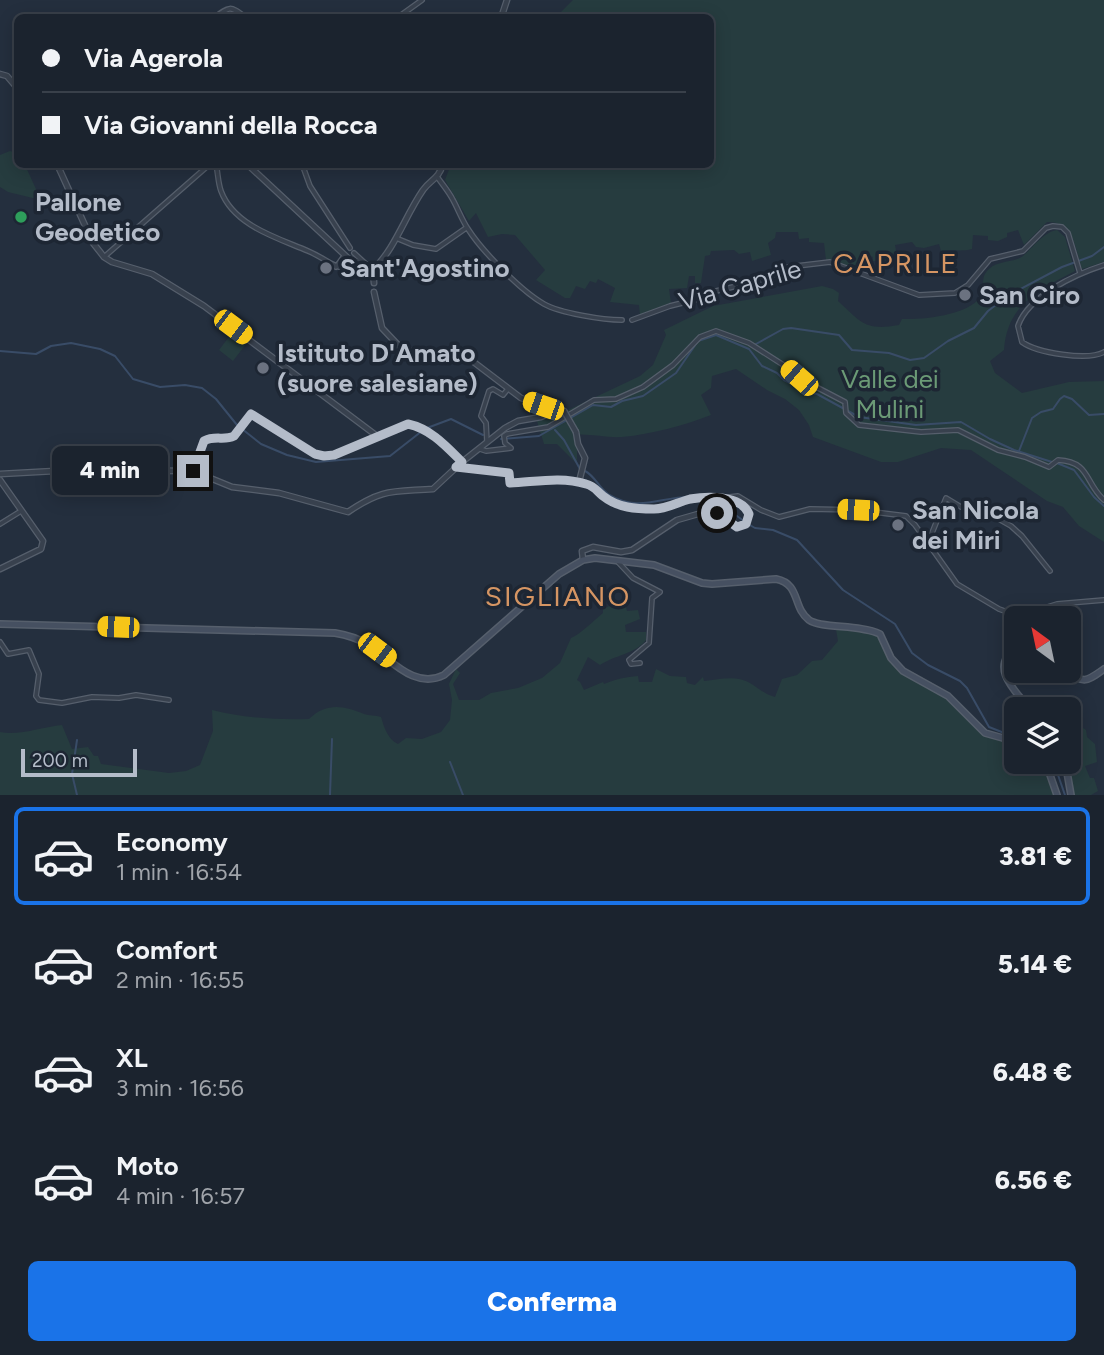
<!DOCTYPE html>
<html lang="it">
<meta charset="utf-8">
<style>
:root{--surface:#1b232e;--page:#282f3a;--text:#f1f3f6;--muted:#a0a4aa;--line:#39404a;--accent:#1a73e8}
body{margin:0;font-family:Figtree,sans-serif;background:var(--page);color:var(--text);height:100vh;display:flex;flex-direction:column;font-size:26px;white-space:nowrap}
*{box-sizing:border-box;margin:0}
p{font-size:23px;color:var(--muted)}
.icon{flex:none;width:38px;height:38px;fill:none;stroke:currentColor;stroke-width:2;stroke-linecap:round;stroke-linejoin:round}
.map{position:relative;height:795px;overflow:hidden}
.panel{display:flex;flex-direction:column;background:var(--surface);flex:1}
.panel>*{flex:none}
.hud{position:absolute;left:14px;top:14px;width:700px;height:154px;border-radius:10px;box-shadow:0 4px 18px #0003,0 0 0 2px var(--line);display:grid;align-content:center;height:154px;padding:0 28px;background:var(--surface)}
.needle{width:46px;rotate:327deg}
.controls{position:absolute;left:1004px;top:606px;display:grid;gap:14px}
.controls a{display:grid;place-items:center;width:77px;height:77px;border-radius:10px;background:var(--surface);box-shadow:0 4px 18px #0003,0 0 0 2px var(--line);font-size:35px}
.scale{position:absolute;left:21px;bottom:18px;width:116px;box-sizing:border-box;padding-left:7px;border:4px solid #b4bcc9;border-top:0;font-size:19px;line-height:24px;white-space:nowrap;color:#b4bcc9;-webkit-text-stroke:5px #1d2633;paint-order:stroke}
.end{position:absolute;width:32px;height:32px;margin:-16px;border:9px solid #b4bcc9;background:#111;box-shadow:0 0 0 4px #111}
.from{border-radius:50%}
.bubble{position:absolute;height:49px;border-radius:10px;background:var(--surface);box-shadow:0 4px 18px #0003,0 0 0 2px var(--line);font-size:23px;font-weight:800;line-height:49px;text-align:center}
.car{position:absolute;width:21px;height:42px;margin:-21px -10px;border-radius:9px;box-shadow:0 0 5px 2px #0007;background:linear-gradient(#f5c518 24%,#345 0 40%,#f5c518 0 76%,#345 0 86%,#f5c518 0)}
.hud b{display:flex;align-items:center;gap:24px;height:66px;font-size:26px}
.hud b+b{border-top:2px solid var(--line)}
.hud i{width:18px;height:18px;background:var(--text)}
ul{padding:12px 0 0;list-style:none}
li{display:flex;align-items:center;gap:21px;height:98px;margin:0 14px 10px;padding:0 14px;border:4px solid transparent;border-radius:10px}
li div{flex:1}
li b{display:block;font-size:26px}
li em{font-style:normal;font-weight:800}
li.selected{border-color:var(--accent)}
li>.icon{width:63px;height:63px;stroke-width:1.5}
.action{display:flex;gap:14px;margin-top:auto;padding:14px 28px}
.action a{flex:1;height:80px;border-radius:10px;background:var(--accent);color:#fff;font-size:28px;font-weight:800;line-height:80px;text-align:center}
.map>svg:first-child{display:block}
</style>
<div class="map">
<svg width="1104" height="795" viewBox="0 0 1104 795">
<rect width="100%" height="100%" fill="#242f3e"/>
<path fill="#263c3f" d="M 573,0 L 1104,0 L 1104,262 L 1082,269 C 1075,248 1074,221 1047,222 L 1024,245 L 1018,230 L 1007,233 L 1007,237 L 998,241 L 988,240 L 988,236 L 973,235 L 972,249 C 961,252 952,249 941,251 L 939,244 L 924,248 L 916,247 L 912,242 L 895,245 L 899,267 L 886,261 L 873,261 L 873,257 L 863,253 L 858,269 L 826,260 L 824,243 L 809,242 L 809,238 L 799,239 L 798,232 L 776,232 L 775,238 L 768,243 L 771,255 L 752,261 L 750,252 L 739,254 L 734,250 L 711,251 L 710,255 L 705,256 L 701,283 L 695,283 L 695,276 L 689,276 L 687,288 L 669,289 L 671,303 L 640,315 L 639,305 L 610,302 L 615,288 L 598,279 L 596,283 L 590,281 L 585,289 L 576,286 L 570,298 L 565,298 L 536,280 L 545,270 L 515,235 L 502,234 L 488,237 L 476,213 L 469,221 L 445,180 L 450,167 L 471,169 L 473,165 L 710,164 L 710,18 L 556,17 Z
M 10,151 L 17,153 L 18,164 L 25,165 L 41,200 L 8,192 L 0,187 L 0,155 Z
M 1057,230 L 1065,237 L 1075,271 C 1038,290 1007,305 1004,350 L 990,361 L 995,373 L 1022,393 L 1069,382 L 1104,381 L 1104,542 L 1079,526 L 1063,507 L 1047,501 L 971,450 L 941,448 L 898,462 L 881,462 L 813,437 L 809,425 L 799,410 L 785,399 L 767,390 L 736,369 L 712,376 L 711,388 L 701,395 L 711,415 C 682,426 653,434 622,437 C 605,438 589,433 573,435 L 577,445 L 577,464 L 557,444 L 544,444 L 537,421 L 549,419 L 640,376 L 653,365 L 666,335 L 664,330 L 713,306 L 822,286 L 833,289 L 839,293 L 838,301 C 862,323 865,331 899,325 L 902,319 C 922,320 973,315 982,294 C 985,284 980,277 989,269 C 998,260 1014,263 1023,256 C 1033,247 1044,232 1057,230 Z
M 232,333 L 246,344 L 233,361 L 219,350 Z
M 626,598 L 628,604 L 626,607 L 627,611 L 638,610 L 640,619 L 625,625 L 626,632 L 646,632 L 646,640 C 635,654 615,655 600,665 L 588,657 L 577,680 L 580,682 L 584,690 L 603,682 L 604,684 C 617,679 625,677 638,676 L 639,682 L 652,682 L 656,669 L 670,676 L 686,677 L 687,683 L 695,685 L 703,677 L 704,681 C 715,680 729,677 739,679 C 754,682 760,693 775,697 L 782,679 L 797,675 L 812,661 L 822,660 L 838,641 L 836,629 L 864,629 L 879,637 L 893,666 L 944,697 L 981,733 L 1017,745 L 1017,761 L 1039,761 L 1050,780 L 1054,795 L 0,795 L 0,732 C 19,736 42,727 62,725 L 72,749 L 88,747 L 94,756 L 98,756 L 101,764 L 169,773 L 186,771 L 200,765 L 213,731 L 212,710 C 243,718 277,720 309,719 C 327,702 344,706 364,714 C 369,716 376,715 381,717 C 384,727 388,740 398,744 L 406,738 L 422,739 L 441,732 L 450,720 L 452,700 L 449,684 L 456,669 L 460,673 L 453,684 L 459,700 L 479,700 L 491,693 L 518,688 L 542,678 L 560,663 L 571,638 C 580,635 594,620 603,613 L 603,609 Z
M 1083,728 L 1086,730 L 1087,737 L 1095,744 L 1097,762 L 1085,766 L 1090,778 L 1094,778 L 1098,791 L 1091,795 L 1073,795 L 1067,761 L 1069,761 L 1069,739 L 1071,738 L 1071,734 Z"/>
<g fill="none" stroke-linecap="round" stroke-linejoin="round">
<path stroke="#394c67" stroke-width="2" d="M 756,344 L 783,329 L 791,328 L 839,335 L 852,350 L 889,353 L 910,360 L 924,358 L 948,341 L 974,328 L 988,311 L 1009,295 L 1062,267 L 1092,256 L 1104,247
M 0,351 L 36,354 L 51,346 L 71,343 L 100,349 L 115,356 L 133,379 L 160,387 L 185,385 L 202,388 L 216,399 L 237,425 L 261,444 L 287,455 L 316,462 L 390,456 L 422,431
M 427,428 L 451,419 L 483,435
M 555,430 L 564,440 L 580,469
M 501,439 L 539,436 L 593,405 L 611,407 L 622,401 L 643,396 L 676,373 L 698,341 L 716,335 L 749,349 L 762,366 L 777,373 L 784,380 L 808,392 L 817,394 L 859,417 L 916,425 L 961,422 L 990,439 L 1014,450 L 1052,462
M 1019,451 L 1032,418 L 1041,412 L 1053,409 L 1060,399 L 1064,396 L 1072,399 L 1089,415 L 1104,414
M 1057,463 L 1074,470 L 1094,497 L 1104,506
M 585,471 C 595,476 599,488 608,494 C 641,514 661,495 694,497
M 701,502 L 727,509 L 744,521
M 748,524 L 755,528 L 773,530 L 797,540 L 843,590 L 895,624 L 912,653 L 928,665 L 960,681 L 967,688 L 989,727 L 1017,738
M 77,740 L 72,774 L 77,795
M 1049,761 L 1058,775 L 1065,795
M 450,762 L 463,795
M 330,795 L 332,739"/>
<defs>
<path id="minor" d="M 214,18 C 231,5 230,6 247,18
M 397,18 L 422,0
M 216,164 C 218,173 218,183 221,191 C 234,226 278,238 308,251 C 329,260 334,270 358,270
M 302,164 L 310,186 L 350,248
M 438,178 C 443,185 449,192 453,200 C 458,209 462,220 468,229 C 482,251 521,291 544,304 C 560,313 603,320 622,320
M 396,238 L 413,245 L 436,249 L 466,228
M 354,253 L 367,265
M 104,257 L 210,164
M 1104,265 C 1076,274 1028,296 1018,326 L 1022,342 C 1037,353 1088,361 1104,352
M 336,267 L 344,256
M 632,320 L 670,306 L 698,299 L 712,292 L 766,279 L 788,267 L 830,262 L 919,295 L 955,293 L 968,285 L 990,259 L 1023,251 L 1046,228 L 1053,226 L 1062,227 L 1068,233 L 1080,273
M 487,442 L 486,423 L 481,416 L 489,391 L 493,389 L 503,395 L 508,389
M 480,449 L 486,451 L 511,448 L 505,443 L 504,436 L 507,434 L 548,427 L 594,400 L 616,399 L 643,387 L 673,365 L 700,337 L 716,331 L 749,343 L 785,366 L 799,378 L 845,402 L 846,413 L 859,425 L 921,432 L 958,430 L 998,450 L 1025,457 L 1049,467 L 1058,460 C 1091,462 1084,482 1104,500
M 457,467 L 509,473 L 510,483 L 562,479 L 579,482
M 721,498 L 738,496 L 761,510 L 779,517 L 810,509 L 858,510 L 906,516 L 915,525 L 957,584 L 999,609 L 1018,616 L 1057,604 L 1104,600
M 0,524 L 21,511
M 928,543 L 946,498 L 961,507 L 979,508 L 1011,526 L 1022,536 L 1050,571
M 618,562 L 633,578 L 660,592 L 652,598 L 649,643 L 629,660 L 631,664 L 640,663
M 0,642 L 8,654 L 29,650 L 39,674 L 36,696 L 39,700 L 62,703 L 92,697 L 119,698 L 136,695 L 169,700"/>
<path id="tertiary" d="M 501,18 L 507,0
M 0,74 L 7,76 L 18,89
M 57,164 L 93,243 L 104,257 L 112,262 L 152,274 L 204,306 L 377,436
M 247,164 L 348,258
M 350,259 L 365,264 L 373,270 L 365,272 L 358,270 L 355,261
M 374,283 L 373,270 C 396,247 405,216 423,190 C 432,178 438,180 443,164
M 374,292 L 382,328 L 400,347 L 424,356 L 471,360 L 521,398 L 564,411
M 576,432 L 578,444 L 585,458 L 579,482 C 595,486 594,490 606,498 C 623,508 639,511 658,509 C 669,508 679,502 690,500 C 707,496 741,495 749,514 L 746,524 L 737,527 L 720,515 L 698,514 L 677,520 L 632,550 L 621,552 L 593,547 L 582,551 L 583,560
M 193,471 L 204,441 C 215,435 224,441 235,436 L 251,414 L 315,454 L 324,456 L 334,455 L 408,424 C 431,429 446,446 462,462
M 0,474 L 73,470 L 193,471 L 232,487 L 279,493 L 348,512 C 383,488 393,492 433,489 L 462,462 L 505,428 L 518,421 L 541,417 L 557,410
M 0,480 L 43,541 L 41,549 L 0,569"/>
<path id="secondary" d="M 0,624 L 335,633 C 347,635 357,638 367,644 C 391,659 414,690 444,675 L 559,574 L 583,560 L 595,558 L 654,565 L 702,583 L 712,584 L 776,579 C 801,584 792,607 809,620 C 822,629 859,624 880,634 L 891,658 L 903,671 L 948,696 L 985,733 L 1017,742
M 1017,647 C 988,667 1015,691 1030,709
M 1066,670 C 1084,685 1087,681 1104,669
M 1041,761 L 1049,772 L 1057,795
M 1065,761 L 1071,795"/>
</defs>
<use href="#minor" stroke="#565f6c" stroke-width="6"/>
<use href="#tertiary" stroke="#565f6c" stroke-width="7"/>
<use href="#secondary" stroke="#565f6c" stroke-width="8"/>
<use href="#minor" stroke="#38414e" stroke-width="3.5"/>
<use href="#tertiary" stroke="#38414e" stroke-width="4.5"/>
<use href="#secondary" stroke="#465061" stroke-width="5"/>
<defs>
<path id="tertiary-bridge" d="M 564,411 L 576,432"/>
</defs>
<use href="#tertiary-bridge" stroke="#565f6c" stroke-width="7" stroke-linecap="butt"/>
<use href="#tertiary-bridge" stroke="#38414e" stroke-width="4.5"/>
</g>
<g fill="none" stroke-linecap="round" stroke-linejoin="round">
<path stroke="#b4bcc9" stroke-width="9" d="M 193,471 L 204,441 C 215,435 224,441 234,436 L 251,414 L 315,454 L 324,456 L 334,455 L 408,424 C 431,429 446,446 462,462 L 456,467 L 509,473 L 510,483 C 535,482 561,476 586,484 C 594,486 596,490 603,496 C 618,508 636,509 654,509 C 667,509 678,502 690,499 C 708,496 741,495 749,514 L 746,524 L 737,527 L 717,513"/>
</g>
<circle fill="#2e9e5b" stroke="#1d2633" stroke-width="2.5" cx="21" cy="217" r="7"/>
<g fill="#6b7280" stroke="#1d2633" stroke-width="2.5">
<circle cx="326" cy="268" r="7"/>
<circle cx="965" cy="295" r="7"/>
<circle cx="263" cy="368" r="7"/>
<circle cx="898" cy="525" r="7"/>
</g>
<g text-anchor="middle" stroke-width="7" stroke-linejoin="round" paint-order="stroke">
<g font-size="26" font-weight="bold" fill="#b4bcc9" stroke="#1d2633" text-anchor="start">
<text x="35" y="211">Pallone<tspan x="35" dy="30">Geodetico</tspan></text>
<text x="340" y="277">Sant'Agostino</text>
<text x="979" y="304">San Ciro</text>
<text x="277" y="362">Istituto D'Amato<tspan x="277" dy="30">(suore salesiane)</tspan></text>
<text x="912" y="519">San Nicola<tspan x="912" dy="30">dei Miri</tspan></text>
</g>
<g font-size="26" fill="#b4bcc9" stroke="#1d2633">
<text transform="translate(740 285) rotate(-16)" y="9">Via Caprile</text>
</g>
<g font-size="26" fill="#6b9a76" stroke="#1d2633">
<text x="890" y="388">Valle dei<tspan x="890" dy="30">Mulini</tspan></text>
</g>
<g font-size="28" letter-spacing="2" fill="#d59563" stroke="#1d2633">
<text x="896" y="273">CAPRILE</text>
<text x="558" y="606">SIGLIANO</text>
</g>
</g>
</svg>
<div class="controls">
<a><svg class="needle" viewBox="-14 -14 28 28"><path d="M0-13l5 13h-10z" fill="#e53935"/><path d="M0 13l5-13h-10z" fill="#a0a4aa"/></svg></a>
<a><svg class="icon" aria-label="layers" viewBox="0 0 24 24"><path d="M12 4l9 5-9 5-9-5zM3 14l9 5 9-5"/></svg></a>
</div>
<div class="scale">200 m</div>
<i class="end from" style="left:717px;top:513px"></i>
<i class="end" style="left:193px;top:471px"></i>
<div class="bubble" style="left:52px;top:446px;width:116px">4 min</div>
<i class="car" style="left:233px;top:327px;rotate:127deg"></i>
<i class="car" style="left:799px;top:378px;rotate:311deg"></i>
<i class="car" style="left:543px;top:406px;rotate:289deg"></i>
<i class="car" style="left:858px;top:510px;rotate:273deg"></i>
<i class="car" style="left:118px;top:627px;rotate:272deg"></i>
<i class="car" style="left:377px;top:650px;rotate:127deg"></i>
<div class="hud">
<b><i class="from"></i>Via Agerola</b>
<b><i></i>Via Giovanni della Rocca</b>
</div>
</div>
<section class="panel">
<ul>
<li class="selected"><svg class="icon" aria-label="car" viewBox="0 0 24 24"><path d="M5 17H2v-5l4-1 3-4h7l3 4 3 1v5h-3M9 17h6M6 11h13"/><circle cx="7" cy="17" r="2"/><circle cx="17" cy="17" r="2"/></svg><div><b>Economy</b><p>1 min · 16:54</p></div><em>3.81 €</em></li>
<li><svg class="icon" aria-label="car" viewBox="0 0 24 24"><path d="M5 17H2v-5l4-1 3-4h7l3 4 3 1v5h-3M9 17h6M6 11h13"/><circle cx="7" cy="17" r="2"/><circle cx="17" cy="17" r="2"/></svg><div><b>Comfort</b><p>2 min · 16:55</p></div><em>5.14 €</em></li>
<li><svg class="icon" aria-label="car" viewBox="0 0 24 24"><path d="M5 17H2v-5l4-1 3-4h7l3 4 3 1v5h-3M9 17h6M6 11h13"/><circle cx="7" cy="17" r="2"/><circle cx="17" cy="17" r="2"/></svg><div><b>XL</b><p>3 min · 16:56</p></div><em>6.48 €</em></li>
<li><svg class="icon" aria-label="car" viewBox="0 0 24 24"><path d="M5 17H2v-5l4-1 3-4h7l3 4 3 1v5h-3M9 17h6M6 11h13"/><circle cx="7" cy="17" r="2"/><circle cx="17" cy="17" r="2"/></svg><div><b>Moto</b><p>4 min · 16:57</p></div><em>6.56 €</em></li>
</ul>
<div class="action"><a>Conferma</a></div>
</section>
